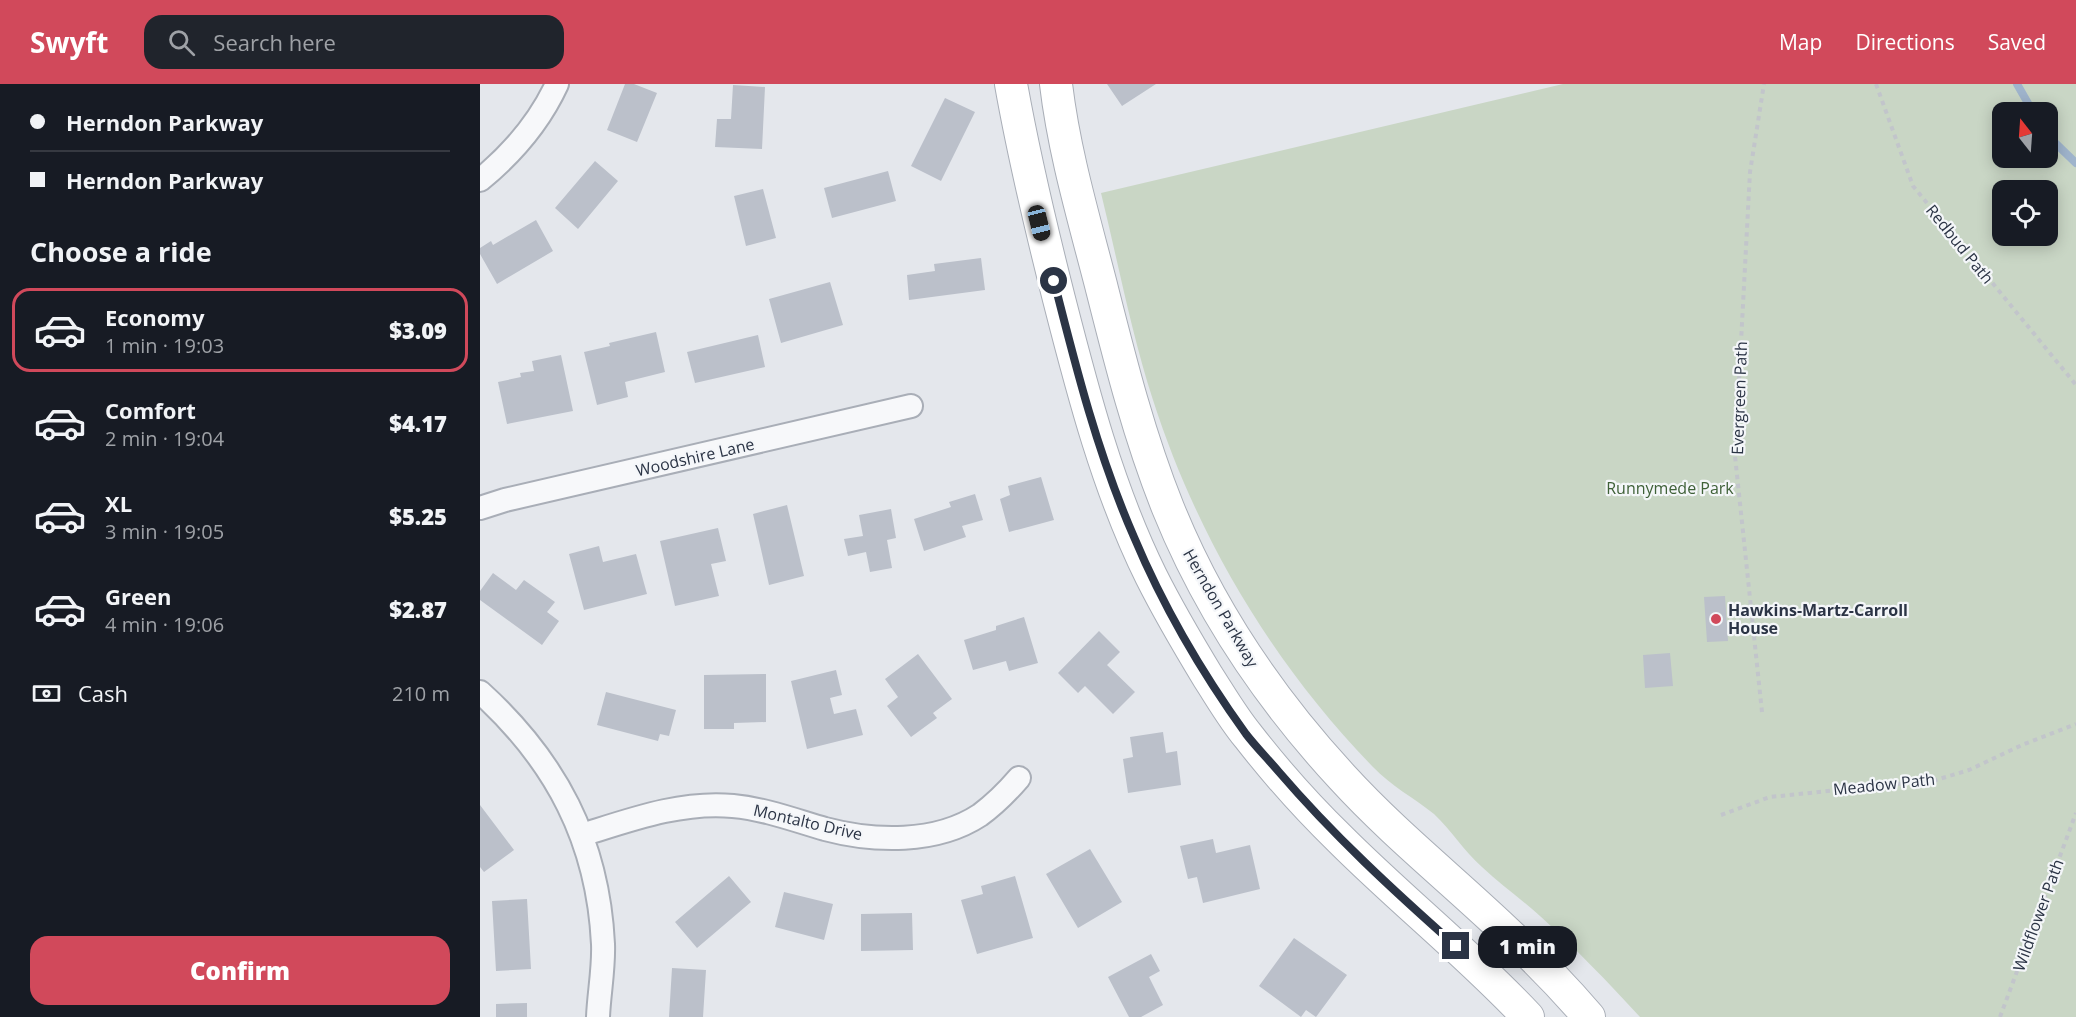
<!DOCTYPE html>
<meta charset="utf-8">
<style>
:root{--surface:#171b24;--page:#20242c;--text:#f1f3f6;--muted:#9ea1a6;--line:#363941;--accent:#d1495b}
body{margin:0;font-family:"Open Sans",sans-serif;background:var(--page);color:var(--text);height:100vh;display:flex;flex-direction:column;font-size:22px;white-space:nowrap}
*{box-sizing:border-box;margin:0}
p{font-size:20px;color:var(--muted)}
.icon{flex:none;width:33px;height:33px;fill:none;stroke:currentColor;stroke-width:2;stroke-linecap:round;stroke-linejoin:round}
.map{position:relative;flex:1;overflow:hidden}
.panel{display:flex;flex-direction:column;background:var(--surface);width:480px}
.panel>*{flex:none}
.top-card{display:grid;align-content:center;height:132px;padding:0 30px;background:var(--surface)}
.needle{width:39px;rotate:343deg}
.buttons{position:absolute;left:1512px;top:18px;display:grid;gap:12px}
.buttons a{display:grid;place-items:center;width:66px;height:66px;border-radius:12px;background:var(--surface);box-shadow:0 3px 15px #0003;font-size:30px}
.end{position:absolute;width:27px;height:27px;margin:-14px;border:8px solid #2b3445;background:#fff;box-shadow:0 0 0 3px #fff}
.from{border-radius:50%}
.bubble{position:absolute;height:42px;border-radius:18px;background:var(--surface);box-shadow:0 3px 15px #0003;font-size:20px;font-weight:800;line-height:42px;text-align:center}
.car{position:absolute;width:18px;height:36px;margin:-18px -9px;border-radius:8px;box-shadow:0 0 4px 2px #0007;background:linear-gradient(#222 24%,#8ab4d8 0 40%,#222 0 76%,#8ab4d8 0 86%,#222 0)}
.top-card b{display:flex;align-items:center;gap:21px;height:57px;font-size:22px}
.top-card b+b{border-top:2px solid var(--line)}
.top-card i{width:15px;height:15px;background:var(--text)}
ul{padding:0;list-style:none}
li{display:flex;align-items:center;gap:18px;height:84px;margin:0 12px 9px;padding:0 18px;border:3px solid transparent;border-radius:18px}
li div{flex:1}
li b{display:block;font-size:22px}
li em{font-style:normal;font-weight:800}
li.on{border-color:var(--accent)}
li>.icon{width:54px;height:54px;stroke-width:1.5}
h2{padding:0 30px;font-size:27px;line-height:72px}
.pay{display:flex;align-items:center;gap:15px;height:66px;padding:0 30px;font-size:22px}
.pay p{margin-inline-start:auto}
.cta{display:flex;gap:12px;margin-top:auto;padding:12px 30px}
.cta a{flex:1;height:69px;border-radius:18px;background:var(--accent);color:#fff;font-size:24px;font-weight:800;line-height:69px;text-align:center}
header{display:flex;align-items:center;gap:36px;box-sizing:border-box;height:84px;padding:0 30px;background:var(--accent);color:#fff}
header strong{font-size:28px}
nav{display:flex;gap:33px;margin-inline-start:auto;font-size:21px}
.search{width:420px;height:54px;background:var(--page);display:flex;align-items:center;gap:15px;box-sizing:border-box;padding:0 21px;border-radius:18px;color:var(--muted);font-size:22px}
main{display:flex;flex:1;min-height:0}
.map>svg:first-child{display:block}
</style>
<header>
<strong>Swyft</strong>
<div class="search"><svg class="icon" aria-label="search" viewBox="0 0 24 24"><circle cx="10" cy="10" r="6"/><path d="M15 15l6 6"/></svg>Search here</div>
<nav><a>Map</a><a>Directions</a><a>Saved</a></nav>
</header>
<main>
<section class="panel">
<div class="top-card">
<b><i class="from"></i>Herndon Parkway</b>
<b><i></i>Herndon Parkway</b>
</div>
<h2>Choose a ride</h2>
<ul>
<li class="on"><svg class="icon" aria-label="car" viewBox="0 0 24 24"><path d="M5 17H2v-5l4-1 3-4h7l3 4 3 1v5h-3M9 17h6M6 11h13"/><circle cx="7" cy="17" r="2"/><circle cx="17" cy="17" r="2"/></svg><div><b>Economy</b><p>1 min · 19:03</p></div><em>$3.09</em></li>
<li><svg class="icon" aria-label="car" viewBox="0 0 24 24"><path d="M5 17H2v-5l4-1 3-4h7l3 4 3 1v5h-3M9 17h6M6 11h13"/><circle cx="7" cy="17" r="2"/><circle cx="17" cy="17" r="2"/></svg><div><b>Comfort</b><p>2 min · 19:04</p></div><em>$4.17</em></li>
<li><svg class="icon" aria-label="car" viewBox="0 0 24 24"><path d="M5 17H2v-5l4-1 3-4h7l3 4 3 1v5h-3M9 17h6M6 11h13"/><circle cx="7" cy="17" r="2"/><circle cx="17" cy="17" r="2"/></svg><div><b>XL</b><p>3 min · 19:05</p></div><em>$5.25</em></li>
<li><svg class="icon" aria-label="car" viewBox="0 0 24 24"><path d="M5 17H2v-5l4-1 3-4h7l3 4 3 1v5h-3M9 17h6M6 11h13"/><circle cx="7" cy="17" r="2"/><circle cx="17" cy="17" r="2"/></svg><div><b>Green</b><p>4 min · 19:06</p></div><em>$2.87</em></li>
</ul>
<div class="pay"><svg class="icon" aria-label="cash" viewBox="0 0 24 24"><path d="M3 7h18v10H3z"/><circle cx="12" cy="12" r="2"/></svg>Cash<p>210 m</p></div>
<div class="cta"><a>Confirm</a></div>
</section>
<div class="map">
<svg width="1596" height="933" viewBox="0 0 1596 933">
<rect width="100%" height="100%" fill="#e4e7ec"/>
<path fill="#c9d6c5" fill-rule="evenodd" d="M 1083,0 L 1596,0 L 1596,933 L 1160,933 C 1128,898 1095,864 1060,832 C 1041,815 1020,800 1002,783 C 984,767 971,746 954,730 C 934,714 911,702 893,683 C 793,580 717,453 673,316 C 651,248 638,178 621,109 ZM 1522,28 L 1568,28 L 1568,74 L 1522,74 ZM 1522,106 L 1568,106 L 1568,152 L 1522,152 Z"/>
<g fill="none" stroke-linecap="round" stroke-linejoin="round">
<path stroke="#9fb4cc" stroke-width="8" d="M 1537,0 L 1553,28
M 1568,52 L 1596,79"/>
</g>
<path fill="#bbc0ca" d="M 145,0 L 154,0 L 177,9 L 157,58 L 127,46 Z
M 627,0 L 676,0 L 642,22 Z
M 253,1 L 285,3 L 282,65 L 235,63 L 237,35 L 251,35 Z
M 465,14 L 495,28 L 461,97 L 431,82 Z
M 115,77 L 138,97 L 98,145 L 75,124 Z
M 408,87 L 416,117 L 352,134 L 344,104 Z
M 283,105 L 296,154 L 266,162 L 254,112 Z
M 56,136 L 73,167 L 17,200 L 0,170 L 0,164 L 11,157 L 13,161 Z
M 501,174 L 505,206 L 429,216 L 427,191 L 455,187 L 454,180 Z
M 350,198 L 363,241 L 301,259 L 289,215 Z
M 176,248 L 185,288 L 145,298 L 148,313 L 117,321 L 104,268 L 130,262 L 129,259 Z
M 278,251 L 285,283 L 215,299 L 207,268 Z
M 81,271 L 93,327 L 27,340 L 18,298 L 41,293 L 40,289 L 54,287 L 52,277 Z
M 561,393 L 574,436 L 529,448 L 520,415 L 530,411 L 528,402 Z
M 495,410 L 503,436 L 482,442 L 486,453 L 444,467 L 434,435 L 471,423 L 469,418 Z
M 307,421 L 324,492 L 289,501 L 273,430 Z
M 411,425 L 416,454 L 407,456 L 412,484 L 390,488 L 386,468 L 368,472 L 364,455 L 383,452 L 379,431 Z
M 238,444 L 246,477 L 231,480 L 239,512 L 195,522 L 180,457 Z
M 119,462 L 123,478 L 156,470 L 167,510 L 104,526 L 89,470 Z
M 13,489 L 36,506 L 44,496 L 75,518 L 67,528 L 79,537 L 62,561 L 0,516 L 0,507 Z
M 1245,512 L 1248,557 L 1227,558 L 1224,513 Z
M 544,533 L 558,579 L 529,587 L 526,577 L 493,586 L 484,556 L 516,546 L 516,542 Z
M 619,547 L 640,568 L 627,581 L 655,608 L 633,630 L 605,602 L 598,609 L 578,589 Z
M 1190,569 L 1193,602 L 1165,604 L 1163,571 Z
M 438,570 L 472,615 L 453,629 L 457,634 L 431,653 L 407,622 L 418,613 L 405,595 Z
M 356,586 L 362,611 L 350,614 L 354,630 L 376,625 L 383,651 L 327,665 L 311,597 Z
M 286,590 L 286,638 L 254,639 L 254,645 L 224,645 L 224,591 Z
M 126,608 L 196,626 L 189,652 L 180,650 L 178,657 L 117,641 Z
M 683,648 L 686,669 L 697,667 L 701,701 L 648,709 L 643,675 L 653,673 L 650,653 Z
M 0,721 L 34,766 L 4,788 L 0,783 Z
M 733,755 L 736,769 L 770,761 L 780,805 L 723,819 L 717,793 L 708,795 L 700,762 Z
M 610,765 L 642,818 L 598,844 L 566,790 Z
M 249,792 L 271,818 L 217,864 L 195,838 Z
M 535,792 L 553,854 L 497,870 L 481,816 L 503,810 L 501,802 Z
M 304,808 L 353,820 L 344,856 L 295,843 Z
M 47,815 L 51,885 L 16,887 L 12,817 Z
M 432,829 L 433,866 L 381,867 L 381,830 Z
M 814,854 L 867,891 L 836,933 L 826,926 L 821,933 L 779,902 Z
M 671,870 L 680,887 L 669,893 L 683,921 L 661,933 L 649,933 L 628,893 Z
M 192,884 L 226,886 L 223,933 L 189,933 Z
M 47,919 L 47,933 L 16,933 L 16,920 Z"/>
<g fill="none" stroke-linecap="round" stroke-linejoin="round">
<defs>
<path id="street" d="M 0,96 C 33,69 59,39 77,0
M 0,424 L 25,416 L 431,322
M 0,608 C 76,677 118,757 123,860 C 124,884 119,909 118,933
M 102,751 C 150,736 201,717 253,722 C 285,725 314,736 345,745 C 394,758 456,760 500,731 C 515,720 527,708 539,694"/>
<path id="secondary" d="M 531,0 C 544,73 561,144 579,215 C 603,309 628,405 671,492 C 688,526 708,560 728,593 C 741,613 753,634 768,652 C 796,688 827,723 860,755 C 921,816 989,870 1048,933
M 576,0 C 584,68 604,135 621,201 C 640,276 659,352 688,424 C 728,523 790,615 862,693 C 915,751 976,799 1032,853 C 1059,878 1085,905 1109,933"/>
</defs>
<use href="#street" stroke="#a9aeb7" stroke-width="26"/>
<use href="#secondary" stroke="#a9aeb7" stroke-width="34"/>
<path stroke="#c2c5cb" stroke-width="4" stroke-dasharray="4.5 4.5" stroke-linecap="butt" d="M 1396,0 L 1433,102 L 1596,301
M 1282,628 L 1255,372 L 1270,88 L 1284,0
M 1241,731 L 1290,713 L 1456,696 L 1489,686 L 1542,661 L 1596,640
M 1520,933 L 1596,729"/>
<use href="#street" stroke="#f7f8fa" stroke-width="22"/>
<use href="#secondary" stroke="#fff" stroke-width="32"/>
</g>
<g fill="none" stroke-linecap="round" stroke-linejoin="round">
<path stroke="#2b3445" stroke-width="8" d="M 574,197 C 596,284 618,371 654,453 C 683,522 722,589 766,650 C 776,663 788,675 799,688 C 853,751 914,807 976,862"/>
</g>
<circle fill="#d1495b" stroke="#f4f6f9" stroke-width="2" cx="1236" cy="535" r="6"/>
<g text-anchor="middle" stroke-width="4.5" stroke-linejoin="round" paint-order="stroke">
<g font-size="16" fill="#2b3445" stroke="#f4f6f9">
<text transform="translate(1480 160) rotate(51)" y="6">Redbud Path</text>
<text transform="translate(1259 314) rotate(-88)" y="6">Evergreen Path</text>
<text transform="translate(215 373) rotate(-13)" y="6">Woodshire Lane</text>
<text transform="translate(741 524) rotate(60)" y="6">Herndon Parkway</text>
<text transform="translate(1404 700) rotate(-6)" y="6">Meadow Path</text>
<text transform="translate(328 738) rotate(13)" y="6">Montalto Drive</text>
<text transform="translate(1558 831) rotate(-70)" y="6">Wildflower Path</text>
</g>
<g font-size="16" fill="#3f6138" stroke="#f4f6f9">
<text x="1190" y="410">Runnymede Park</text>
</g>
<g font-size="16" font-weight="bold" fill="#2b3445" stroke="#f4f6f9" text-anchor="start">
<text x="1248" y="532">Hawkins-Martz-Carroll<tspan x="1248" dy="18">House</tspan></text>
</g>
</g>
</svg>
<div class="buttons">
<a><svg class="needle" viewBox="-14 -14 28 28"><path d="M0-13l5 13h-10z" fill="#e53935"/><path d="M0 13l5-13h-10z" fill="#9ea1a6"/></svg></a>
<a><svg class="icon" aria-label="locate" viewBox="0 0 24 24"><circle cx="12" cy="12" r="6"/><path d="M12 2v4M12 18v4M2 12h4M18 12h4"/></svg></a>
</div>
<i class="end from" style="left:574px;top:197px"></i>
<i class="end" style="left:976px;top:862px"></i>
<div class="bubble" style="left:998px;top:842px;width:99px">1 min</div>
<i class="car" style="left:559px;top:139px;rotate:166deg"></i>
</div>
</main>
